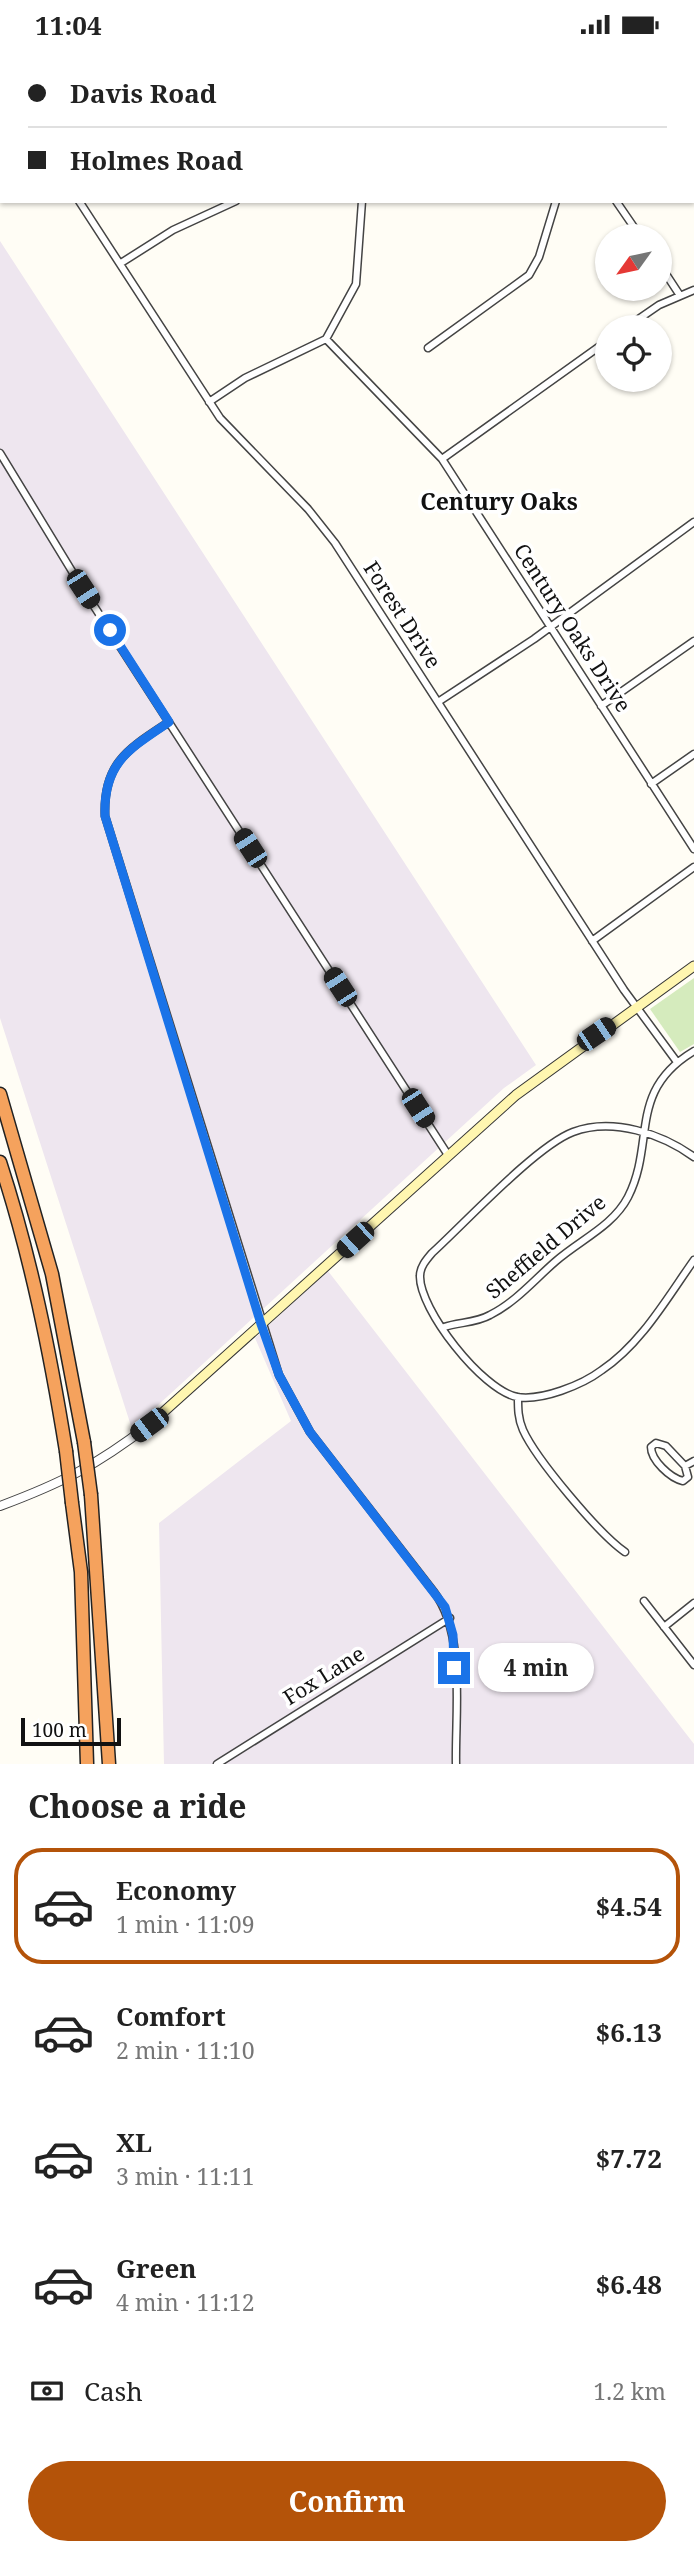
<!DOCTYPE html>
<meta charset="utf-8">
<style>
:root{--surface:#fff;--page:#f6f6f6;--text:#222;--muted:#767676;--line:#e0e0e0;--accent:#b45309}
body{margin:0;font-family:"Noto Serif",serif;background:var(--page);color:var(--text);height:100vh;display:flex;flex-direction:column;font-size:26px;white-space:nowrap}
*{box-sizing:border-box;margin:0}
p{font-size:23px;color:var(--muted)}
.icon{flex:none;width:38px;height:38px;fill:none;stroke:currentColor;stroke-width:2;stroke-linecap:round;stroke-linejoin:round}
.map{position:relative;height:1715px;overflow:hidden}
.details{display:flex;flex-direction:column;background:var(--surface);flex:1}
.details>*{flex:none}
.banner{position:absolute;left:0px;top:0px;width:695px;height:154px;box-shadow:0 2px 5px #0004;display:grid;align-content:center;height:154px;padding:0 28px;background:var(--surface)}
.needle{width:46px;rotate:237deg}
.fabs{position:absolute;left:595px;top:175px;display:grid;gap:14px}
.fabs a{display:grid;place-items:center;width:77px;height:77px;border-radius:50%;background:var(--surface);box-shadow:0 2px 5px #0004;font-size:35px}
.scale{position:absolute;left:21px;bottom:18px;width:100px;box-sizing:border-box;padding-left:7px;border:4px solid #111;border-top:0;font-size:19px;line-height:24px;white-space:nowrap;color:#111;-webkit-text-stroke:5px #fff;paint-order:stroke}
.end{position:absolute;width:32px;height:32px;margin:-16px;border:9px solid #1a73e8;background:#fff;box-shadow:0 0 0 4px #fff}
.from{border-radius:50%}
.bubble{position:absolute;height:49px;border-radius:24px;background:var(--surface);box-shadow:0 2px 5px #0004;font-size:23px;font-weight:700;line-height:49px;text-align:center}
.car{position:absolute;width:21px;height:42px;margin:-21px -10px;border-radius:9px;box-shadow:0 0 5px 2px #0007;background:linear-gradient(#222 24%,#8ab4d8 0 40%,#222 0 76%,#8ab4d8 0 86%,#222 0)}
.banner b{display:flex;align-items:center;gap:24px;height:66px;font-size:26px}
.banner b+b{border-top:2px solid var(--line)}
.banner i{width:18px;height:18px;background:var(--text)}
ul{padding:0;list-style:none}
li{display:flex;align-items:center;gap:21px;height:116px;margin:0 14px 10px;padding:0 14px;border:4px solid transparent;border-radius:28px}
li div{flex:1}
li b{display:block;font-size:26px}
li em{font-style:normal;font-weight:700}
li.selected{border-color:var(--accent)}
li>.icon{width:63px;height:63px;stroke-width:1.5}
h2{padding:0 28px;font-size:32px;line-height:84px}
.pay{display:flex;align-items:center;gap:18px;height:77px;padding:0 28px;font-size:26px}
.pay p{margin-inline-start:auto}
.action{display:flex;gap:14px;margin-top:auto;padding:14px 28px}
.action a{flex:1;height:80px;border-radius:42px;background:var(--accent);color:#fff;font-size:28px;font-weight:700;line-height:80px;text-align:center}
.status{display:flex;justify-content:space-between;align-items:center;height:49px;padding:0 35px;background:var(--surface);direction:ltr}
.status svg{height:19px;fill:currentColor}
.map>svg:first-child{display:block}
</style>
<div class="status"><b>11:04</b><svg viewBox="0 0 49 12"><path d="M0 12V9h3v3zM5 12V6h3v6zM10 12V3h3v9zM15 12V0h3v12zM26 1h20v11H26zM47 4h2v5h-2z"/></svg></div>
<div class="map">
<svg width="694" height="1715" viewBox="0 0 694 1715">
<rect width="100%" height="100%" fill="#fffdf5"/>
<path fill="#eee6ef" d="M 0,192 L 536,1016 L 504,1039 L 132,1380 L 0,969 Z
M 328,1222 L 694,1695 L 694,1715 L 164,1715 L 159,1474 L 291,1372 L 255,1289 Z"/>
<path fill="#d5ebbd" d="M 694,929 L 694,995 L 680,1003 L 650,960 Z"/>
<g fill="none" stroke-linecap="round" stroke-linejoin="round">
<defs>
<path id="minor" d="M 312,0 L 312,2
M 513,0 L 514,2
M 636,0 L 637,2
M 19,2 L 21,0
M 190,2 L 191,0
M 480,2 L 482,0
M 0,15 L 2,14
M 0,28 L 2,31
M 693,86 L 694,87
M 79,152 L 220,369 L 308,460 L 335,494 L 624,941 L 677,1013
M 616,152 L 640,187
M 121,214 L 173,181 L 236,152
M 660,216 L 679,245
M 627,278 L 659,256 L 694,241
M 326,290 L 442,410 L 694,800
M 428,299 L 529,226 L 539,208 L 556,152
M 209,353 L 245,329 L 326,290 L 356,235 L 362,152
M 0,404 L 81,537 L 448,1106
M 442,410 L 607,292
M 438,653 L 534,590 L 694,473
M 601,657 L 694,592
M 169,673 C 128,700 103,714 105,767 L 279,1326 L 310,1383 L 434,1543 C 466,1585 455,1663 456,1715
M 651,735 L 694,705
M 592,892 L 694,818
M 694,1108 C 662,1085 613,1068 573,1083 C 536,1097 465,1174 432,1204 C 426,1211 420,1218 420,1227 C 419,1260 482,1341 517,1348 C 542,1352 582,1336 602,1321 C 641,1295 667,1249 694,1211
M 444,1278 C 459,1273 476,1274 490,1266 C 516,1253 535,1230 556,1212 C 580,1191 613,1177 628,1148 C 656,1093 627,1042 694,1002
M 518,1348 C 518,1359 518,1370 523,1381 C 536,1410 599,1485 625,1503
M 685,1417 L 688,1428 L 683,1432 C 670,1429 651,1411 651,1398 L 656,1394 L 666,1397 L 685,1417 L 694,1412
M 644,1552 L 694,1616
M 664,1578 L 694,1554
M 217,1715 L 450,1569"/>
<path id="tertiary" d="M 0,1457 C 62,1434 97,1416 149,1376"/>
<path id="secondary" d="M 149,1376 L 516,1046 L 694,917"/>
<path id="motorway" d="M 0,1045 L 52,1225 L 84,1393
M 0,1113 C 31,1208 50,1303 66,1402
M 91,1446 L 109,1715
M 72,1454 L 81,1523 L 87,1715"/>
</defs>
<use href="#minor" stroke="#444" stroke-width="9"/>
<use href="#tertiary" stroke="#444" stroke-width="10"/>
<use href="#secondary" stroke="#333" stroke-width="11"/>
<use href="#motorway" stroke="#222" stroke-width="15"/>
<use href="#minor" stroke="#fff" stroke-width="6"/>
<use href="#tertiary" stroke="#fff" stroke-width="8"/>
<use href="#secondary" stroke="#fff6b0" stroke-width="9"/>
<use href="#motorway" stroke="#f5a25d" stroke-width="12"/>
<defs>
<path id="motorway-bridge" d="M 84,1393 L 91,1446
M 66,1402 L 72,1454"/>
</defs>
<use href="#motorway-bridge" stroke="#222" stroke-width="15" stroke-linecap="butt"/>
<use href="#motorway-bridge" stroke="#f5a25d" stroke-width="12"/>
</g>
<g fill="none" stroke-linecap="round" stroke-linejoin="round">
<path stroke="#1a73e8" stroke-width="9" d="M 110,581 L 169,673 C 129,700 103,714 105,767 L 261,1275 L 279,1326 L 310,1383 L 445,1558 L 453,1586 L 454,1619"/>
</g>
<g text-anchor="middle" stroke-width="7" stroke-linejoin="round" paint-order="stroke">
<g font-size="21" fill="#111" stroke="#fff">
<text transform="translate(402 566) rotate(57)" y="7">Forest Drive</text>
<text transform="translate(572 579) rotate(57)" y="7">Century Oaks Drive</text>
<text transform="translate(546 1198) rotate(-40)" y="7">Sheffield Drive</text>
<text transform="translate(324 1627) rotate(-32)" y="7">Fox Lane</text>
</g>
<g font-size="23" font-weight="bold" fill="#111" stroke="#fff">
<text x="499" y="461">Century Oaks</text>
</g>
</g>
</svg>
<div class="fabs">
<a><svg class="needle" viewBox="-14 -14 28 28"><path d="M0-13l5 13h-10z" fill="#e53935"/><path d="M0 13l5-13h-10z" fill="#767676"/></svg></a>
<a><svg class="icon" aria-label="locate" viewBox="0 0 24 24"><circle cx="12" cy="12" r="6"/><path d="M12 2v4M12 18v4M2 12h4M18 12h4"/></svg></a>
</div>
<div class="scale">100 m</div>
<i class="end from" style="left:110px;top:581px"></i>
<i class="end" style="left:454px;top:1619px"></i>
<div class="bubble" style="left:478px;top:1594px;width:116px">4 min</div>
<i class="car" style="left:83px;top:540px;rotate:147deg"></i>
<i class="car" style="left:250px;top:799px;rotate:327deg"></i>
<i class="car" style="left:340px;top:938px;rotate:327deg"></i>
<i class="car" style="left:596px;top:985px;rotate:56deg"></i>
<i class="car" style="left:418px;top:1059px;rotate:147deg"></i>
<i class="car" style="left:355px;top:1191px;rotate:228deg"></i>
<i class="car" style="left:149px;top:1376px;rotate:233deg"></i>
<div class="banner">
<b><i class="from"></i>Davis Road</b>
<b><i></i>Holmes Road</b>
</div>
</div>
<section class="details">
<h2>Choose a ride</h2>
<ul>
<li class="selected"><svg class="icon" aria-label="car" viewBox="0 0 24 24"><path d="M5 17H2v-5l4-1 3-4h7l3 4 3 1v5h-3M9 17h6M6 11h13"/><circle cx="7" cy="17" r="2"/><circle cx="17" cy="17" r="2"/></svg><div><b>Economy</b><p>1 min · 11:09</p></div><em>$4.54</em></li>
<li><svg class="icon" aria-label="car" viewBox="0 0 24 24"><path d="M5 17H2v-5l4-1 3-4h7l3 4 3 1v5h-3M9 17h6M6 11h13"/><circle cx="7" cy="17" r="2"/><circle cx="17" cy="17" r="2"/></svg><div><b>Comfort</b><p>2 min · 11:10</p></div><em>$6.13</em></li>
<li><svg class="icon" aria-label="car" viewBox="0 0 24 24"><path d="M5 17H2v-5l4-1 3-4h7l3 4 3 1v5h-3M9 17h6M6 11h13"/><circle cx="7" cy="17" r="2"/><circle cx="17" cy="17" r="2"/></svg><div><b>XL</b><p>3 min · 11:11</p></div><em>$7.72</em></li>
<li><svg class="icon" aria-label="car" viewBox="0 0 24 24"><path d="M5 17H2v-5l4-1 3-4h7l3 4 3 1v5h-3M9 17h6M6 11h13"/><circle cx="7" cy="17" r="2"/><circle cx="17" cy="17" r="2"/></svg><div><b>Green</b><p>4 min · 11:12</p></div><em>$6.48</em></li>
</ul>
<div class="pay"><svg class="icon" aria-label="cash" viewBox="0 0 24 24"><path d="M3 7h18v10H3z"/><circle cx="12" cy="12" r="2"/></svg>Cash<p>1.2 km</p></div>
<div class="action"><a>Confirm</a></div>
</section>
